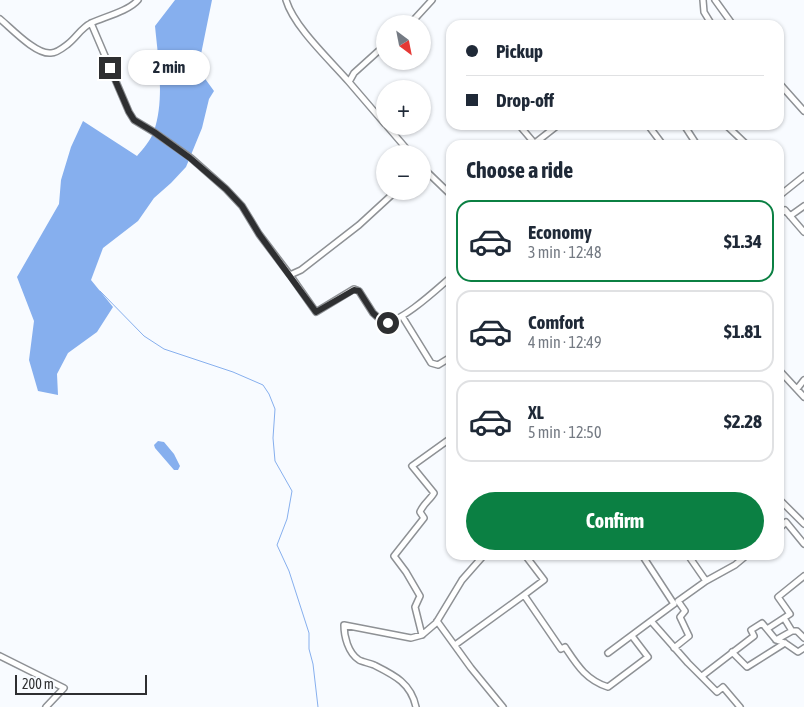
<!DOCTYPE html>
<meta charset="utf-8">
<style>
:root{--surface:#fff;--page:#f2f2f3;--text:#1f2937;--muted:#747a83;--line:#e0e1e3;--accent:#0b8043}
body{margin:0;font-family:"Asap Condensed",sans-serif;background:var(--page);color:var(--text);height:100vh;display:flex;flex-direction:column;font-size:19px;white-space:nowrap}
*{box-sizing:border-box;margin:0}
p{font-size:16px;color:var(--muted)}
.icon{flex:none;width:28px;height:28px;fill:none;stroke:currentColor;stroke-width:2;stroke-linecap:round;stroke-linejoin:round}
.map{position:relative;flex:1;overflow:hidden}
.side{position:absolute;left:446px;top:140px;width:338px;height:420px;display:flex;flex-direction:column;background:var(--surface);border-radius:15px;box-shadow:0 1px 4px #0004}
.side>*{flex:none}
.hud{position:absolute;left:446px;top:20px;width:338px;height:110px;border-radius:15px;box-shadow:0 1px 4px #0004;display:grid;align-content:center;height:110px;padding:0 20px;background:var(--surface)}
.needle{width:32px;rotate:148deg}
.buttons{position:absolute;left:376px;top:15px;display:grid;gap:10px}
.buttons a{display:grid;place-items:center;width:55px;height:55px;border-radius:50%;background:var(--surface);box-shadow:0 1px 4px #0004;font-size:25px}
.scale{position:absolute;left:15px;bottom:12px;width:132px;box-sizing:border-box;padding-left:5px;border:2px solid #2e2f31;border-top:0;font-size:14px;line-height:18px;white-space:nowrap;color:#2e2f31;-webkit-text-stroke:4px #f8fbff;paint-order:stroke}
.end{position:absolute;width:22px;height:22px;margin:-11px;border:6px solid #2e2f31;background:#fff;box-shadow:0 0 0 2px #fff}
.from{border-radius:50%}
.bubble{position:absolute;height:35px;border-radius:18px;background:var(--surface);box-shadow:0 1px 4px #0004;font-size:16px;font-weight:700;line-height:35px;text-align:center}
.hud b{display:flex;align-items:center;gap:18px;height:48px;font-size:19px}
.hud b+b{border-top:1px solid var(--line)}
.hud i{width:12px;height:12px;background:var(--text)}
ul{padding:0;list-style:none}
li{display:flex;align-items:center;gap:15px;height:82px;margin:0 10px 8px;padding:0 10px;border:2px solid var(--line);border-radius:15px}
li div{flex:1}
li b{display:block;font-size:19px}
li em{font-style:normal;font-weight:700}
li.active{border-color:var(--accent)}
li>.icon{width:45px;height:45px;stroke-width:1.5}
h2{padding:0 20px;font-size:22px;line-height:60px}
.button{display:flex;gap:10px;margin-top:auto;padding:10px 20px}
.button a{flex:1;height:58px;border-radius:30px;background:var(--accent);color:#fff;font-size:20px;font-weight:700;line-height:58px;text-align:center}
.map>svg:first-child{display:block}
</style>
<div class="map">
<svg width="804" height="707" viewBox="0 0 804 707">
<rect width="100%" height="100%" fill="#f8fbff"/>
<path fill="#86afee" d="M 175,0 L 212,0 L 198,69 L 214,91 L 209,99 L 202,128 L 186,167 L 171,183 L 154,198 L 138,221 L 103,248 L 91,280 L 113,307 L 97,332 L 68,353 L 57,374 L 58,395 L 38,391 L 29,360 L 34,321 L 17,277 L 59,204 L 61,180 L 71,147 L 83,121 L 137,156 C 143,149 151,140 154,131 C 165,99 158,58 155,26 Z
M 158,441 L 164,442 L 174,454 L 180,466 L 178,470 L 174,470 L 155,448 L 154,445 Z"/>
<g fill="none" stroke-linecap="round" stroke-linejoin="round">
<path stroke="#86afee" stroke-width="1" d="M 100,291 L 144,336 L 164,349 L 233,372 L 263,385 L 269,394 L 275,409 L 273,438 L 275,461 L 292,491 L 287,519 L 277,545 L 289,571 L 309,633 L 309,649 L 313,664 L 318,707"/>
<defs>
<path id="minor" d="M 138,0 C 129,11 104,17 91,23 L 129,112 L 134,120 L 154,132 L 191,158 L 226,189 L 242,206 L 259,234 L 290,275 L 301,270 L 359,225 L 396,191
M 286,0 C 294,27 330,60 349,82
M 703,0 L 704,12 L 712,25
M 715,0 L 733,25
M 0,19 C 11,28 36,55 51,53 C 57,53 64,47 68,44 C 77,37 81,28 91,23
M 410,24 L 432,0
M 385,45 L 354,73 L 349,82 L 385,124
M 779,83 L 804,111
M 519,125 L 536,145
M 648,125 L 663,145
M 684,125 L 697,145
M 726,125 L 747,145
M 387,126 L 411,154
M 535,143 L 558,125
M 422,167 L 451,195
M 779,196 L 804,176
M 779,215 L 785,210 L 804,232
M 790,216 L 804,206
M 290,275 L 316,312 L 354,289 L 359,291 L 373,313 L 384,323 C 402,322 437,289 451,277
M 402,316 L 431,363 L 438,365 L 451,357
M 779,370 L 804,397
M 797,389 L 804,380
M 779,499 L 804,524
M 779,529 L 786,522 L 804,544
M 642,555 L 674,604 L 651,621 L 688,663 L 717,692 L 723,687 L 740,707
M 706,581 L 735,565 L 747,555
M 524,595 L 544,580 L 525,555
M 784,618 L 792,631
M 437,621 L 471,668 L 503,707
M 767,629 L 790,614 L 778,597 L 804,576
M 422,635 L 415,607 L 420,596 L 406,572 L 394,556 L 424,518 L 420,512 C 423,504 430,500 434,493 L 412,466 L 451,438
M 776,640 L 785,643 L 798,652 L 804,648
M 455,645 L 524,595 L 561,649 L 565,647 C 577,665 586,680 608,687 L 648,657 L 632,636
M 674,648 L 689,636 L 680,617 L 685,611 L 678,601 L 706,581 L 688,555
M 732,652 L 747,667 L 785,643
M 608,653 L 651,621
M 0,656 L 64,688 L 46,707
M 702,676 L 754,636 L 751,630 L 762,623 L 776,640 L 792,631 L 797,631 L 804,638
M 416,707 C 411,683 394,675 374,665 C 369,663 363,662 359,660 C 348,653 344,636 344,625 L 411,638 L 422,635 L 436,623 L 462,580 L 484,555"/>
</defs>
<use href="#minor" stroke="#8e9195" stroke-width="8"/>
<use href="#minor" stroke="#fff" stroke-width="5"/>
</g>
<g fill="none" stroke-linecap="round" stroke-linejoin="round">
<path stroke="#2e2f31" stroke-width="6" d="M 110,68 L 129,112 L 134,120 L 154,132 L 190,158 L 226,189 L 242,206 L 259,234 L 316,312 L 354,290 L 359,291 L 373,313 L 384,323 L 388,323"/>
</g>
</svg>
<div class="buttons">
<a><svg class="needle" viewBox="-14 -14 28 28"><path d="M0-13l5 13h-10z" fill="#e53935"/><path d="M0 13l5-13h-10z" fill="#747a83"/></svg></a>
<a>+</a>
<a>−</a>
</div>
<div class="scale">200 m</div>
<i class="end from" style="left:388px;top:323px"></i>
<i class="end" style="left:110px;top:68px"></i>
<div class="bubble" style="left:128px;top:50px;width:82px">2 min</div>
<div class="hud">
<b><i class="from"></i>Pickup</b>
<b><i></i>Drop-off</b>
</div>
<section class="side">
<h2>Choose a ride</h2>
<ul>
<li class="active"><svg class="icon" aria-label="car" viewBox="0 0 24 24"><path d="M5 17H2v-5l4-1 3-4h7l3 4 3 1v5h-3M9 17h6M6 11h13"/><circle cx="7" cy="17" r="2"/><circle cx="17" cy="17" r="2"/></svg><div><b>Economy</b><p>3 min · 12:48</p></div><em>$1.34</em></li>
<li><svg class="icon" aria-label="car" viewBox="0 0 24 24"><path d="M5 17H2v-5l4-1 3-4h7l3 4 3 1v5h-3M9 17h6M6 11h13"/><circle cx="7" cy="17" r="2"/><circle cx="17" cy="17" r="2"/></svg><div><b>Comfort</b><p>4 min · 12:49</p></div><em>$1.81</em></li>
<li><svg class="icon" aria-label="car" viewBox="0 0 24 24"><path d="M5 17H2v-5l4-1 3-4h7l3 4 3 1v5h-3M9 17h6M6 11h13"/><circle cx="7" cy="17" r="2"/><circle cx="17" cy="17" r="2"/></svg><div><b>XL</b><p>5 min · 12:50</p></div><em>$2.28</em></li>
</ul>
<div class="button"><a>Confirm</a></div>
</section>
</div>
